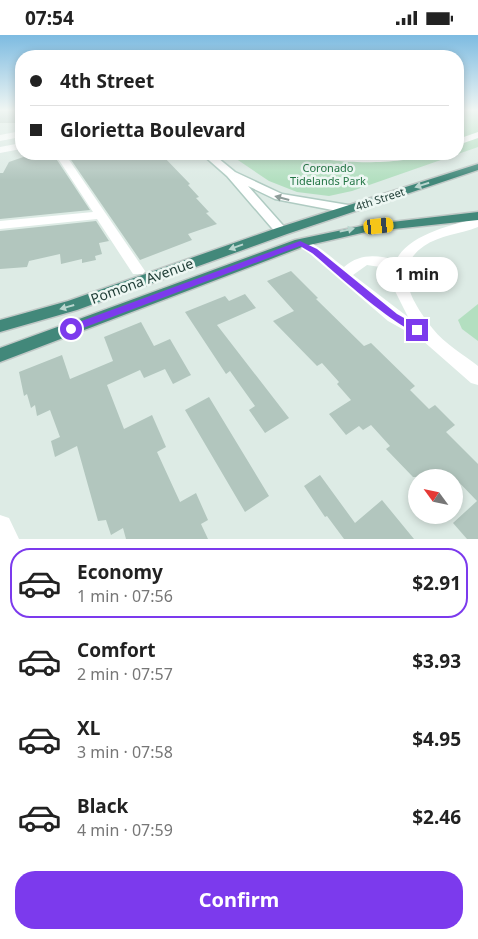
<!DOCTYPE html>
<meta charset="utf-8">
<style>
:root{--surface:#fff;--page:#f6f6f6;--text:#222;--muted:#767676;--line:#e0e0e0;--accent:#7c3aed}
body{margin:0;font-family:"Noto Sans",sans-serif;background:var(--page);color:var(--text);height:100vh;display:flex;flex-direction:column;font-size:19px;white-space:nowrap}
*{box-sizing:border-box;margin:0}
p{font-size:16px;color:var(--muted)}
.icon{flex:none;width:28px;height:28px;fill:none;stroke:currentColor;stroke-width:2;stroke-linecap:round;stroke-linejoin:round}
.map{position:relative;height:504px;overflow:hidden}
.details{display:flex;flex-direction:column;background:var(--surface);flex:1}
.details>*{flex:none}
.banner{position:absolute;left:15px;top:15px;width:449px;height:110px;border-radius:20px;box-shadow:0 2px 8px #0003;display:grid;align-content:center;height:110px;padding:0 15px;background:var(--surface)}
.needle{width:32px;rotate:303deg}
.controls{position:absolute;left:408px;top:434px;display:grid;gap:10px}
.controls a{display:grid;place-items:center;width:55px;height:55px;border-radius:50%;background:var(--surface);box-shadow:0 2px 8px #0003;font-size:25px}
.end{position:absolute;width:22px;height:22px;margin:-11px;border:6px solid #7c3aed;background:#fff;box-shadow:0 0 0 2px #fff}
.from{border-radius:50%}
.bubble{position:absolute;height:35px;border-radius:18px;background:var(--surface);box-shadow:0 2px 8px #0003;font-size:16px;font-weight:700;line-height:35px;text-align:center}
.car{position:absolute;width:15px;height:30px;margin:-15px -8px;border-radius:6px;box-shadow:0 0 4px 1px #0007;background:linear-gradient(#f5c518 24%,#345 0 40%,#f5c518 0 76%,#345 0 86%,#f5c518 0)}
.banner b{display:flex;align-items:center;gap:18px;height:48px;font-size:19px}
.banner b+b{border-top:1px solid var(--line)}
.banner i{width:12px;height:12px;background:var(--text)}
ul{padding:9px 0 0;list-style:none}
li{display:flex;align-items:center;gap:15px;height:70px;margin:0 10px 8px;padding:0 5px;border:2px solid transparent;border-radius:20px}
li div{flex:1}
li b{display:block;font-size:19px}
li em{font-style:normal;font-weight:700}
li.selected{border-color:var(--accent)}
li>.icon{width:45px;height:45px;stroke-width:1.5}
.button{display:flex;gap:10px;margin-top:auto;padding:10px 15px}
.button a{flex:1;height:58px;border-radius:20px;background:var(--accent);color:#fff;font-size:20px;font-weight:700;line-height:58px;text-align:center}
.status{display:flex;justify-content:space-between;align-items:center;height:35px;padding:0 25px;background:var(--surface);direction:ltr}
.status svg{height:14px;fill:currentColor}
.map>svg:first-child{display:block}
</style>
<div class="status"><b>07:54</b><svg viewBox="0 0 49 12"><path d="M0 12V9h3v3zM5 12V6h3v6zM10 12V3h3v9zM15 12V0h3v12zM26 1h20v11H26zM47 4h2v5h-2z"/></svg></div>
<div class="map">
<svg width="478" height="504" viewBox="0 0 478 504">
<rect width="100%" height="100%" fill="#ddebe5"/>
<path fill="#b3dfc0" d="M 458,75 L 478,75 L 478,112 L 352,156 L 329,161 L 297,157 L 269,146 L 229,119 L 458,119 Z
M 478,269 L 478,306 L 462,294 L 458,285 Z"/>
<path fill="#b2c6be" d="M 0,75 L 21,75 L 21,88 L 0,88 Z
M 32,119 L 53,119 L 90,175 L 0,184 L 0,138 L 3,138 L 9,127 Z
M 67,119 L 161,119 L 190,149 L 188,150 L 199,162 L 196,163 L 209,177 L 206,178 L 217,189 L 188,199 L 192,205 L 140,225 Z
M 96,186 L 109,206 L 99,208 L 102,219 L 95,221 L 96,225 L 82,228 L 82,224 L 61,229 L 60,219 L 29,226 L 27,232 L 0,234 L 0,196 Z
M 291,236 L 318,263 L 316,264 L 364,311 L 371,308 L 415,351 L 410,355 L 429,374 L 435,370 L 455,390 L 446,397 L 478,429 L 478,504 L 467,504 L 453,488 L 477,466 L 449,437 L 443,442 L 413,442 L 386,414 L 390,411 L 371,390 L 363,395 L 359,391 L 346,400 L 329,379 L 351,365 L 337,349 L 339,347 L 322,328 L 317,331 L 273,286 L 294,276 L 267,246 Z
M 245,259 L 256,273 L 217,290 L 289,383 L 265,398 L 249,375 L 255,371 L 230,336 L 226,339 L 185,277 L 225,261 L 229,266 Z
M 141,287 L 154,311 L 170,304 L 191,340 L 173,349 L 165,334 L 144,343 L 140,335 L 107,350 L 124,394 L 152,380 L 166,412 L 157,417 L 180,467 L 196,458 L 208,485 L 201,489 L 208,504 L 126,504 L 123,493 L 111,500 L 106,485 L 98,486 L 77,411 L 55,422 L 51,406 L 60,402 L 50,375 L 37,381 L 35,370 L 31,373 L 27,359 L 24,361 L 19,337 L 62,320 L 70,344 L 113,326 L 104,302 Z
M 209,362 L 269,461 L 245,477 L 185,375 Z
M 320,440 L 355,488 L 382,465 L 414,504 L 344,504 L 327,481 L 325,482 L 304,451 Z"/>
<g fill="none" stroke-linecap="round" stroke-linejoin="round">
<defs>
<path id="secondary" d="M 202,119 L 213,119 L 235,137 L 282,159 L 348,170 L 354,174 L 348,178 L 275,164 L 248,151 L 288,196 L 282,200 L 277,199 L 227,141 Z"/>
<path id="trunk" d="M 478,129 L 478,135 L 287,199 L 77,275 L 0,297 L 0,285 L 68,266 L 277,193 Z
M 478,177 L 478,185 L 366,197 L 305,211 L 0,327 L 0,313 L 295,205 L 366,190 Z"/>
</defs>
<use href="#secondary" stroke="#afcbc2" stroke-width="3"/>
<use href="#trunk" stroke="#c0c8c6" stroke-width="3"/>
<path fill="#fff" fill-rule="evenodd" d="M 21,108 L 21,114 L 0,118 L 0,112 Z
M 55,119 L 65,119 L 143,233 L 145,236 L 143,239 L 133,239 L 97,184 L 0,194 L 0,186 L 93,177 Z"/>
<path fill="#fff" fill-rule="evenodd" d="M 21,96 L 21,102 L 0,106 L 0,100 Z
M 478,97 L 478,103 L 458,110 L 458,104 Z
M 311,119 L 367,121 L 423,119 C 409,130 324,130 311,119 Z
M 478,183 L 478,192 C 460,199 440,200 424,211 C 390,234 414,270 433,294 C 444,308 464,320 478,331 L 478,350 L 471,348 L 422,305 L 388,286 L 310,219 L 293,208 L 300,204 C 317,208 330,222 344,232 C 360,218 377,220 396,225 C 410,199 451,190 478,183 ZM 367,230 L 393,234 L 393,252 L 408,282 L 353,240 Z
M 0,480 L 9,483 L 19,504 L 0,504 Z"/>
<use href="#secondary" fill="#fff" fill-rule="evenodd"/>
<use href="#trunk" fill="#42887a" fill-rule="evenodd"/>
</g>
<defs><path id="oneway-solid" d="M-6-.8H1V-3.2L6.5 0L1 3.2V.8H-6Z" transform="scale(1.25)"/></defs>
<g fill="#bad6cf">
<use href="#oneway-solid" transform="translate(422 150) rotate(162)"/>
<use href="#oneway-solid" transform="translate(347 195) rotate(-12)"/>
<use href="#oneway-solid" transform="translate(236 212) rotate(160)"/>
<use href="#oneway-solid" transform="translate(67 272) rotate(164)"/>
</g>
<use fill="#8e9d9a" href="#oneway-solid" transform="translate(282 163) rotate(-165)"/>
<linearGradient id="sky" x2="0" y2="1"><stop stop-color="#7dbbe1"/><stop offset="0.52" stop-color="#f0f6f3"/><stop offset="1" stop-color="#f0f6f3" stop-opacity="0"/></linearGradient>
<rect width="478" height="145" fill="url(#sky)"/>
<path fill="#7c3aed" d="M 300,206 L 317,214 L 397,279 L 420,292 L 420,297 C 404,301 328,231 312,218 L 300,211 L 75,296 L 68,296 L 67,294 L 68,291 Z"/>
<g text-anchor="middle" stroke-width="5" stroke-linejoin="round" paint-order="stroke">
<g font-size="11" fill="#247646" stroke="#edf7f3">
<text x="328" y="137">Coronado<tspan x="328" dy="13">Tidelands Park</tspan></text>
</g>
<g font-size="11" fill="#1d3b34" stroke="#edf7f3">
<text transform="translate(380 164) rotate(-18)" y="4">4th Street</text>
</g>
<g font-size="14" fill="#1d3b34" stroke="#edf7f3">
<text transform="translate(142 246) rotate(-20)" y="5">Pomona Avenue</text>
</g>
</g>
</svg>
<div class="controls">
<a><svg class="needle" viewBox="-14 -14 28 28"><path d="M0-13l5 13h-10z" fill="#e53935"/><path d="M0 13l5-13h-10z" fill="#767676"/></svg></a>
</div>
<i class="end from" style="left:71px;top:294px"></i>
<i class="end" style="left:417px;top:295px"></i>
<div class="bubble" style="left:376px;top:222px;width:82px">1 min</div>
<i class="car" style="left:379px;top:191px;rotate:84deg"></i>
<div class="banner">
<b><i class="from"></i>4th Street</b>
<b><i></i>Glorietta Boulevard</b>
</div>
</div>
<section class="details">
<ul>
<li class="selected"><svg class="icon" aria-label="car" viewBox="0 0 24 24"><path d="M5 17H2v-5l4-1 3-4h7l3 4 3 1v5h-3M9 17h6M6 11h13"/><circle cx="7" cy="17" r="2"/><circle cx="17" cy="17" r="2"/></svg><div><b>Economy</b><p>1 min · 07:56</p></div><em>$2.91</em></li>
<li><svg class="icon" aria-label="car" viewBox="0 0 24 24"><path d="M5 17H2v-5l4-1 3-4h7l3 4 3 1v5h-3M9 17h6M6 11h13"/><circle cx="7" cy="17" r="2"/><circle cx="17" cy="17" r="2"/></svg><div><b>Comfort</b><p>2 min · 07:57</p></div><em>$3.93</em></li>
<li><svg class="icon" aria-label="car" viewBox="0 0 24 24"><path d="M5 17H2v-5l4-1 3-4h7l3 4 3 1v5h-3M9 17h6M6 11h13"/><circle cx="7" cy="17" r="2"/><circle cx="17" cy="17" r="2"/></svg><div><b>XL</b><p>3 min · 07:58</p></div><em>$4.95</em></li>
<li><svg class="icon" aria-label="car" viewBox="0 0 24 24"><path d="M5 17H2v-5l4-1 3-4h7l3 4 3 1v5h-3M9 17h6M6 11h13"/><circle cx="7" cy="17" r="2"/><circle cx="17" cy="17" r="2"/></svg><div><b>Black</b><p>4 min · 07:59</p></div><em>$2.46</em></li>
</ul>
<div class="button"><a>Confirm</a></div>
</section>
